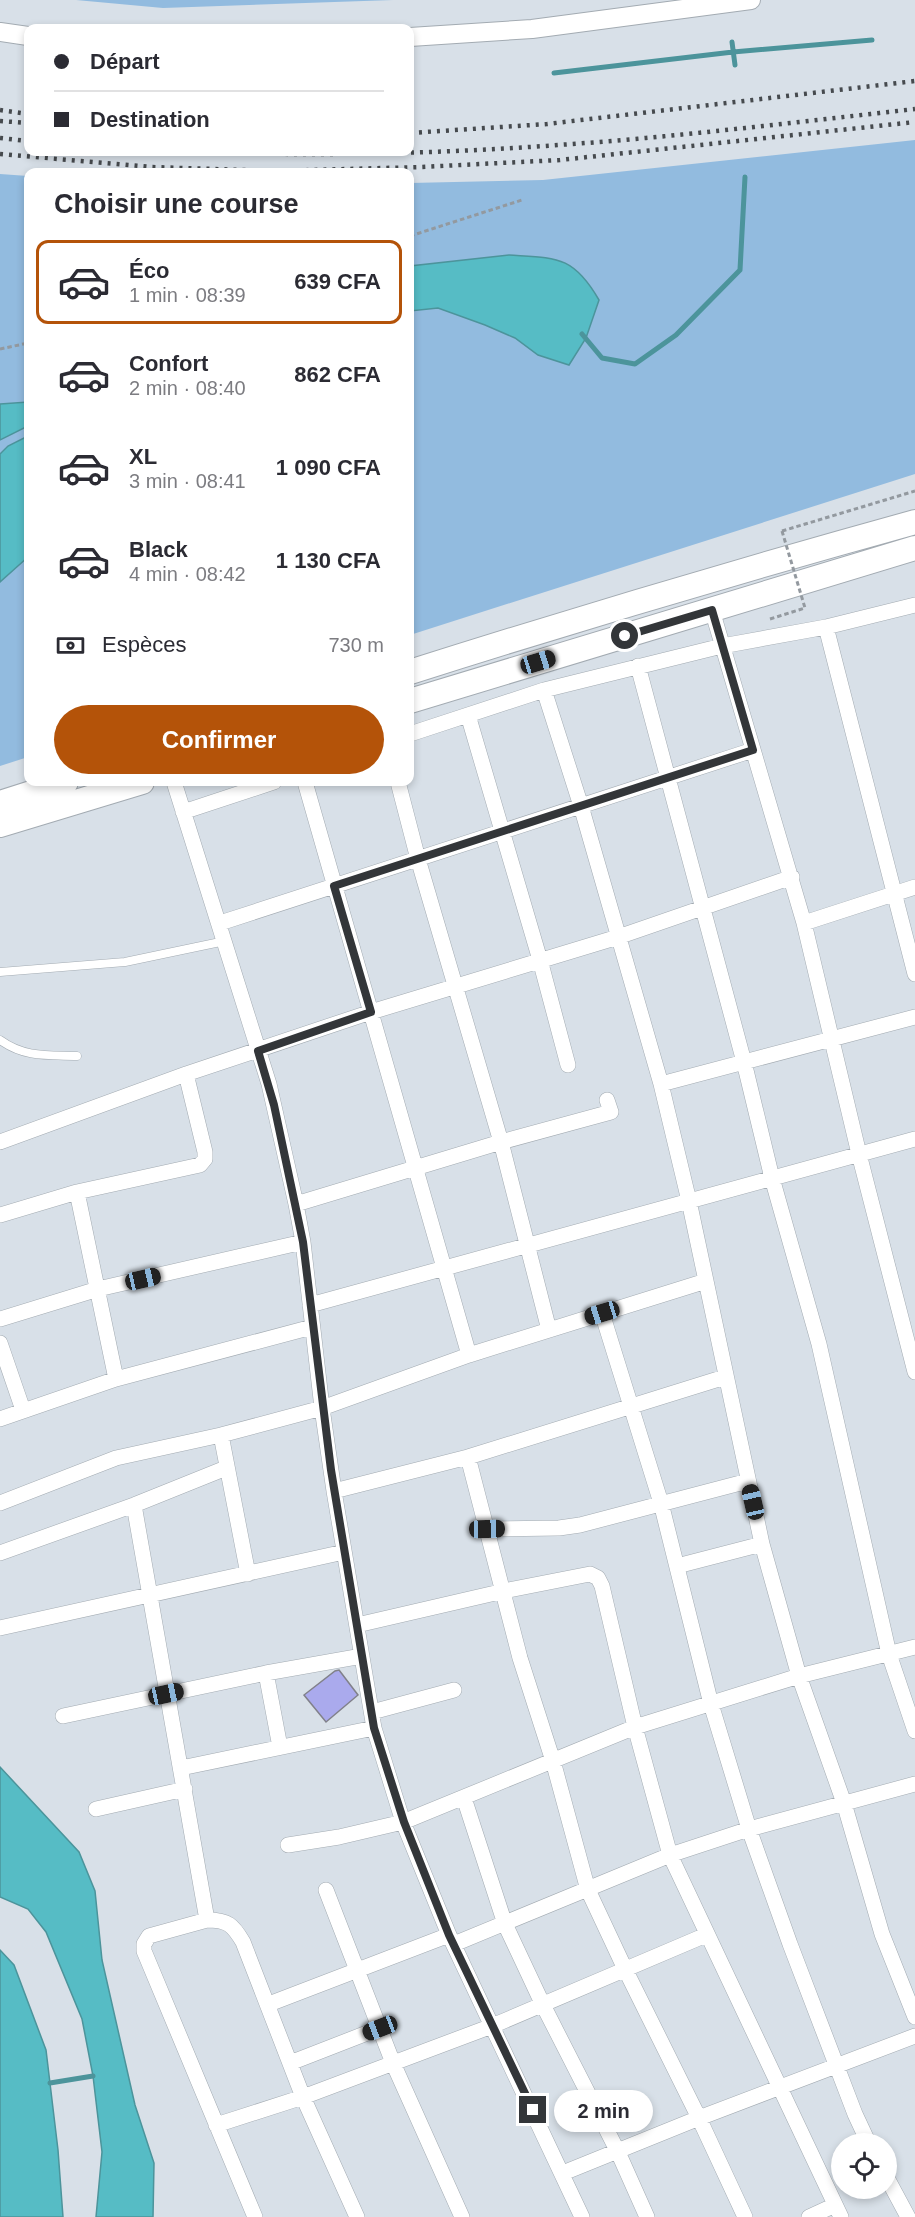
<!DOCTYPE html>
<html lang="fr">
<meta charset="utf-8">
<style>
:root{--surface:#fff;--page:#f7f7f7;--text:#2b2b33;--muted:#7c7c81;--line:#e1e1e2;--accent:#b45309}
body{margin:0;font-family:Helvetica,sans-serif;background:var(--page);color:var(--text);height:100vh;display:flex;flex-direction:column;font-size:22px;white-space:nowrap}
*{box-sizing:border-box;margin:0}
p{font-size:20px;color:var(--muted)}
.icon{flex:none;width:33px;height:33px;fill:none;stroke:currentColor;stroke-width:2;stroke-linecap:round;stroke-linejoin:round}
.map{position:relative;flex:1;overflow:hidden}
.details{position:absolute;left:24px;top:168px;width:390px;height:618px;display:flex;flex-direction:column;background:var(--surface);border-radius:12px;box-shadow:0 3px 9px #0003}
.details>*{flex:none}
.banner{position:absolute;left:24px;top:24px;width:390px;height:132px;border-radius:12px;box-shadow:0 3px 9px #0003;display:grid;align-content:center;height:132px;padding:0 30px;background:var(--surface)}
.controls{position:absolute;left:831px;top:2133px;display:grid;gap:12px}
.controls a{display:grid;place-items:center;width:66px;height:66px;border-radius:50%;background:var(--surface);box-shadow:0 3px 9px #0003;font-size:30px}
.end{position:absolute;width:27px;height:27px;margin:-14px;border:8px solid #333639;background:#fff;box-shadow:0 0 0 3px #fff}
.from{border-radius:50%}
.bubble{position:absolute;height:42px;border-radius:21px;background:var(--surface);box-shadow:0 3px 9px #0003;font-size:20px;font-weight:700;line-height:42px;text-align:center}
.car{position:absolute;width:18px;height:36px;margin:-18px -9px;border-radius:8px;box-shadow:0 0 4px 2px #0007;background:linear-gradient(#222 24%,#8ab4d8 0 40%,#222 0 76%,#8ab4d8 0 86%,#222 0)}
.banner b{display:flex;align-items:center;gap:21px;height:57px;font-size:22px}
.banner b+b{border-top:2px solid var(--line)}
.banner i{width:15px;height:15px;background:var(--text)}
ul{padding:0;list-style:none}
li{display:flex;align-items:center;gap:18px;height:84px;margin:0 12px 9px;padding:0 18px;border:3px solid transparent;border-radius:12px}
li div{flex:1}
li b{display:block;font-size:22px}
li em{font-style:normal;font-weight:700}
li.on{border-color:var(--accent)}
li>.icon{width:54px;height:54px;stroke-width:1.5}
h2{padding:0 30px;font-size:27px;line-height:72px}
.pay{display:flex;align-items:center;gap:15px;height:66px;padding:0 30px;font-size:22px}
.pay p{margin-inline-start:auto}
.primary-button{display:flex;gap:12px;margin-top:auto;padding:12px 30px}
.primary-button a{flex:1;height:69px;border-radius:36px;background:var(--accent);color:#fff;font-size:24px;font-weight:700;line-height:69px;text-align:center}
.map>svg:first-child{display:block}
</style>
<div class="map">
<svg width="915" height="2217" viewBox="0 0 915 2217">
<rect width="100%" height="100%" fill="#d8e0e8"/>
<path fill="#92bbdf" d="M 76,0 L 393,0 L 163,8 Z
M 915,140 L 915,474 L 410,635 L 410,183 L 543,180 Z
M 0,174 L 28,176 L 28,757 L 0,766 Z"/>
<path fill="#56bcc5" stroke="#4c949b" stroke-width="1.5" d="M 509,255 C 556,258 573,255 599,300 L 586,338 L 569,365 L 538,355 L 515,338 L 485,325 L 438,308 L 410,311 L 410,266 Z
M 28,402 L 28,426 L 0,440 L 0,404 Z
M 28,436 L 28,557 L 0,582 L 0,454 L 8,446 Z
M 0,1767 L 79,1852 L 95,1891 L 102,1960 L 135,2105 L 154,2163 L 153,2217 L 96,2217 L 102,2152 L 93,2076 L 82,2019 L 46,1932 L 28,1909 L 0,1897 Z
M 0,1950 L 14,1965 L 46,2050 L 58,2150 L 63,2217 L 0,2217 Z"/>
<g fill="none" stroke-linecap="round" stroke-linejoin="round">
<path stroke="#4c949b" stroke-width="5" d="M 732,42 L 735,65
M 554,73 L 733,52 L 872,40
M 582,334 L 602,358 L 635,364 L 676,335 L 740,270 L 745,177
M 50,2083 L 93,2076"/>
</g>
<path fill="#aaaaed" stroke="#81818a" stroke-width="1.5" d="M 339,1670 L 358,1695 L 326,1722 L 304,1695 L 335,1671 Z"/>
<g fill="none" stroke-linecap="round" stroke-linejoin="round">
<defs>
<path id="service" d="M 0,972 L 125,962 L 225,941
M 0,1040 C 25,1058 48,1055 77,1056"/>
<path id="minor" d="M 712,610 L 804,923 L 859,1154 L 915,1372
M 826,627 L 915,974
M 638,666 L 744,1062 L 772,1178 L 819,1344 L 889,1654 L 915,1731
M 544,690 L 581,806 L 661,1084 L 689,1201 L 762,1544 L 799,1676 L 844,1803 L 882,1934 L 915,2017
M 468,715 L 540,960 L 568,1065
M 410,734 L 544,690 L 722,646 L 826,627 L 915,605
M 174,782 L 269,1084 L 296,1204 L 303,1242 L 322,1408 L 334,1491 L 374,1728 L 403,1822 L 449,1935 L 582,2217
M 305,782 L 469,1355
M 398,782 L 418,859 L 501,1142 L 549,1330
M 183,812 L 274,782
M 220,923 L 753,750
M 804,923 L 915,887
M 661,1084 L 915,1017
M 0,1142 L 186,1074 L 371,1012 L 618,937 L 792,877
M 77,1192 L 116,1379
M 296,1204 L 501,1142 L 611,1112 L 607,1100
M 0,1215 L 77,1192 L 200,1165 L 205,1159 L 205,1152 L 186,1074
M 310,1305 L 915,1139
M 602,1313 L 661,1503 L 711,1704 L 749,1829 L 790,1944 L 855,2114 L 869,2144
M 0,1319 L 98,1289 L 303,1242
M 0,1343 L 23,1410
M 0,1419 L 116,1379 L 312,1327
M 221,1435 L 248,1574
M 468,1457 L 520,1658 L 553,1761 L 588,1890 L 625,1969 L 699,2118 L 745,2217
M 334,1491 L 468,1457 L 725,1377
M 0,1503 L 116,1458 L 221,1435 L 322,1408 L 469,1355 L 706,1281
M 134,1505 L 207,1920 C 228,1920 233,1925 243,1942 L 303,2097 L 357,2217
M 487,1529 L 559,1528 L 580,1525 L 748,1481
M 0,1553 L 134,1505 L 226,1468
M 677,1566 L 762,1544
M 357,1625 L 504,1591 L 590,1574 L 598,1578 L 602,1586 L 635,1727 L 670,1855 L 841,2217
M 0,1628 L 344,1552
M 266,1673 L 280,1747
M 372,1712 L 454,1690
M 63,1716 L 266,1673 L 362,1656
M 181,1768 L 374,1728
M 464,1798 L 505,1924 L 543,2005 L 618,2152 L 647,2217
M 96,1809 L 185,1789
M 288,1845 L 339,1837 L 403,1822 L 635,1727 L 799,1676 L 915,1647
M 326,1890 L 393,2063 L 462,2217
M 207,1920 L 149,1936 L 144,1944 L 144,1951 L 255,2217
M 454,1944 L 670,1855 L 749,1829 L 915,1784
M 269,2004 L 449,1935
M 290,2063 L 380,2028
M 216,2125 L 303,2097 L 492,2026 L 706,1935
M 563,2173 L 699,2118 L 915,2036
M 886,2176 L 908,2217
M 809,2217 L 835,2205"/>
<path id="tertiary" d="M 0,32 L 28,36
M 410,37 L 532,29 L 751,0"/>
<path id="trunk" d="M 410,672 C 577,619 745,569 915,522
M 410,701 L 915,548
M 0,803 L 66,782
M 0,825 L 142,782"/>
</defs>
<use href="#service" stroke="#a3abb2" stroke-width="9"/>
<use href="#minor" stroke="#a3abb2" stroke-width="16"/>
<use href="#tertiary" stroke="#a3abb2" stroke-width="20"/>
<use href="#trunk" stroke="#a3abb2" stroke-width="26"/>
<path stroke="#93999f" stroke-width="3" stroke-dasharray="4.5 3" stroke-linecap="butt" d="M 410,236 L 522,200
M 0,349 L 28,343
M 782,531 L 915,491
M 770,619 L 805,608"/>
<use href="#service" stroke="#fff" stroke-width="8"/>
<use href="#minor" stroke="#fff" stroke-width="15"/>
<use href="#tertiary" stroke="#fff" stroke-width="18"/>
<use href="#trunk" stroke="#fff" stroke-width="24"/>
<path stroke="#464a4e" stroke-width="4.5" stroke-dasharray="3 6" stroke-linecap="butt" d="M 0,110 L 28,114
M 0,121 L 28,123
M 410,133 L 547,124 L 915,81
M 0,138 L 28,141
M 195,152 C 316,156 437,154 558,145 C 677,137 796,122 915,109
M 0,154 L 151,167 L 276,171 L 421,167 L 560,160 L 915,122"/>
<path stroke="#93999f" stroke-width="3" stroke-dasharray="4.5 3" stroke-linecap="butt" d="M 782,531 L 805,608"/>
</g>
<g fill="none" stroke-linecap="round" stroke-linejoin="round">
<path stroke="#333639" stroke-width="8" d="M 533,2110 L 449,1935 L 404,1822 L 374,1728 L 331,1470 L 303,1242 L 274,1105 L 258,1051 L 371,1012 L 334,886 L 753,750 L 712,610 L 625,636"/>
</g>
</svg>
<div class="controls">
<a><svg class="icon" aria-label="locate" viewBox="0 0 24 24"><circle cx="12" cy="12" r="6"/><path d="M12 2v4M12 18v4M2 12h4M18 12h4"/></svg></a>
</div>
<i class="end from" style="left:625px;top:636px"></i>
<i class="end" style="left:533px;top:2110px"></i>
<div class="bubble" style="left:554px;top:2090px;width:99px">2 min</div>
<i class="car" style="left:538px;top:662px;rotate:73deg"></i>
<i class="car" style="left:143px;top:1279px;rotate:77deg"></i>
<i class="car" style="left:602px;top:1313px;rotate:253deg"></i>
<i class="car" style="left:753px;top:1502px;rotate:347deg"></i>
<i class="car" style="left:487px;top:1529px;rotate:89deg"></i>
<i class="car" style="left:166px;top:1694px;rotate:78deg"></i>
<i class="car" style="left:380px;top:2028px;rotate:249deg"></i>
<div class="banner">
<b><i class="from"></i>Départ</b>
<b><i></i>Destination</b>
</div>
<section class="details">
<h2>Choisir une course</h2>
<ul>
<li class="on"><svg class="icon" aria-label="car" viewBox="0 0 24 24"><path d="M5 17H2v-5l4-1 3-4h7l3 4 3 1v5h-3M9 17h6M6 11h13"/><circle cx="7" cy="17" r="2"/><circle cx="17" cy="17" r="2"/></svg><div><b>Éco</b><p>1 min · 08:39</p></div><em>639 CFA</em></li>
<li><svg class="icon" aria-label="car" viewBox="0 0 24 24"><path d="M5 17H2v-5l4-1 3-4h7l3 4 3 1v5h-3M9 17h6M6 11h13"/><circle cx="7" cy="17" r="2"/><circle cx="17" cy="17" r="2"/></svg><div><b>Confort</b><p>2 min · 08:40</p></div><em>862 CFA</em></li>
<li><svg class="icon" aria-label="car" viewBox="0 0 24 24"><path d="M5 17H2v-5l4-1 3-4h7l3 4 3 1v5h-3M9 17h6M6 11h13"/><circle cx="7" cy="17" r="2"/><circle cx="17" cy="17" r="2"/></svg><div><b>XL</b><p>3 min · 08:41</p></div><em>1 090 CFA</em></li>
<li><svg class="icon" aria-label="car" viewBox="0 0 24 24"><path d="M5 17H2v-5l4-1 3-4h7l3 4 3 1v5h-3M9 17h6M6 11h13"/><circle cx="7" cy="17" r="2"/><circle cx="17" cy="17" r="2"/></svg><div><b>Black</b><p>4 min · 08:42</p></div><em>1 130 CFA</em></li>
</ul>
<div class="pay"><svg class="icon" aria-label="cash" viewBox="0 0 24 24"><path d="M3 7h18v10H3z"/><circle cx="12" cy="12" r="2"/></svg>Espèces<p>730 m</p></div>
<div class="primary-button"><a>Confirmer</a></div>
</section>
</div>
